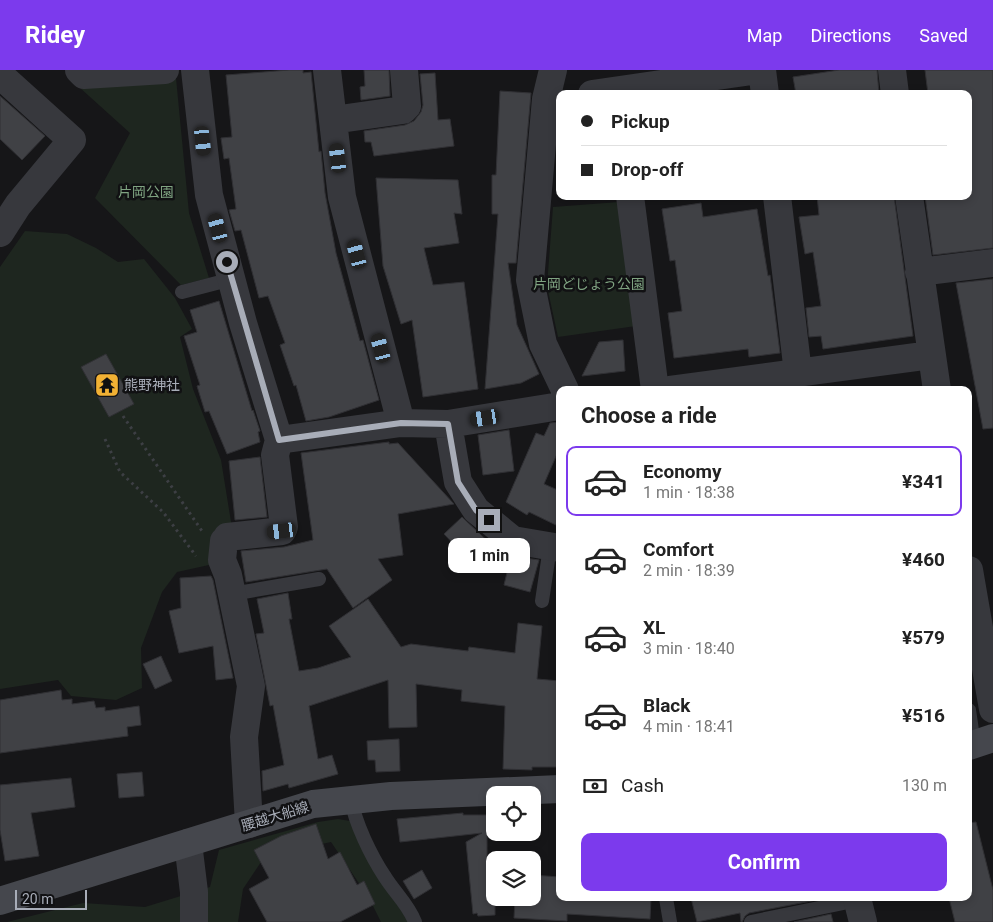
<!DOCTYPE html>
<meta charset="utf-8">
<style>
:root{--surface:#fff;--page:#f6f6f6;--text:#222;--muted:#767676;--line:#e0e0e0;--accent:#7c3aed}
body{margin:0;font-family:Roboto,"Noto Sans JP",sans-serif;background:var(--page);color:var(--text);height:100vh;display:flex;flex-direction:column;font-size:19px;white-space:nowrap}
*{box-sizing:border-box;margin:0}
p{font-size:16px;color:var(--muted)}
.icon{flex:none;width:28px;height:28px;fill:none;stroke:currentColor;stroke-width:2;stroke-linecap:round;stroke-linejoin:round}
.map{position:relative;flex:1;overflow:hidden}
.drawer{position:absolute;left:556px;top:316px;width:416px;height:515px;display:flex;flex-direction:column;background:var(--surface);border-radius:10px;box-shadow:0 2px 8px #0003}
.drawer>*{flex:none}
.hud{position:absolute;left:556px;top:20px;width:416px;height:110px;border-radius:10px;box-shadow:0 2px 8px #0003;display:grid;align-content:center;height:110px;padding:0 25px;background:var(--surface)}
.controls{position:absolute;left:486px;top:716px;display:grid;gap:10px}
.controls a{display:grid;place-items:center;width:55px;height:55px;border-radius:10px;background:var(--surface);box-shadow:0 2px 8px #0003;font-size:25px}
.scale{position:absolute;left:15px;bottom:12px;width:72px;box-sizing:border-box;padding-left:5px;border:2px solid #a8adb8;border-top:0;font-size:14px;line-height:18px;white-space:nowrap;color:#a8adb8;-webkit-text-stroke:4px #111113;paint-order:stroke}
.end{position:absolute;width:22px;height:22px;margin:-11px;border:6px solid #a8adb8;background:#111;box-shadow:0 0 0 2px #111}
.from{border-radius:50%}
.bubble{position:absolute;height:35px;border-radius:10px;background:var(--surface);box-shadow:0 2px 8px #0003;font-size:16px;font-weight:700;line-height:35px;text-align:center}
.car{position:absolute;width:15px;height:30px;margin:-15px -8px;border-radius:6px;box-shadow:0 0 4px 1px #0007;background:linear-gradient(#222 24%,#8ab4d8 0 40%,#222 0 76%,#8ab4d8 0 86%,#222 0)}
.hud b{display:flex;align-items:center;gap:18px;height:48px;font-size:19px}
.hud b+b{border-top:1px solid var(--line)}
.hud i{width:12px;height:12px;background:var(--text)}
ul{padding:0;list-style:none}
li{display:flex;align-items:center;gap:15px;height:70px;margin:0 10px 8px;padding:0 15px;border:2px solid transparent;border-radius:10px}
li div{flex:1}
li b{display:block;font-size:19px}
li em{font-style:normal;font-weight:700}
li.active{border-color:var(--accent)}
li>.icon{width:45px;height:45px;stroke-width:1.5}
h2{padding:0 25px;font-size:22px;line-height:60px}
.pay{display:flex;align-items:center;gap:12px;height:55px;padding:0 25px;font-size:19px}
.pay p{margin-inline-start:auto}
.primary-button{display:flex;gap:10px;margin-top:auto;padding:10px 25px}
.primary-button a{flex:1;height:58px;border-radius:10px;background:var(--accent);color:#fff;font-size:20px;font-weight:700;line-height:58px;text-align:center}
header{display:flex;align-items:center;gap:30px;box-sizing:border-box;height:70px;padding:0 25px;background:var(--accent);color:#fff}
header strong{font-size:24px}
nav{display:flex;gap:28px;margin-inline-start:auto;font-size:18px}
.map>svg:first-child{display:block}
</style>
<header>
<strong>Ridey</strong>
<nav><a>Map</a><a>Directions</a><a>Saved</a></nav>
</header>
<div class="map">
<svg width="993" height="852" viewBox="0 0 993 852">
<rect width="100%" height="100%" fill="#161618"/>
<path fill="#1e261f" d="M 176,8 L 189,143 L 209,208 L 181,215 L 95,128 L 130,63 L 79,17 Z
M 619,132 L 636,256 L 558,267 L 547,216 L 553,137 Z
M 25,161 L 67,164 L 96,178 L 118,192 L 144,189 L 175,228 L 192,259 L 180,267 L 193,319 L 221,390 L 232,458 L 211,483 L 209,495 L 177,502 L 162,522 L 141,578 L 142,618 L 116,630 L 71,626 L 58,610 L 0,619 L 0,197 Z
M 338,749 L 350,751 L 376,804 L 409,852 L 381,852 L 369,828 L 331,772 L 265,786 L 243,819 L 238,852 L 7,852 L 83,833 L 145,837 L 210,817 L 219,780 L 318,752 Z"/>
<path fill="#404145" stroke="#303034" d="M 289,0 L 303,0 L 303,3 L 311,2 L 319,82 L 321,81 L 325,123 L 336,183 L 360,271 L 363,270 L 379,330 L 329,347 L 306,351 L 296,315 L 294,316 L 280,275 L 285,273 L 268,226 L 259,228 L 241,160 L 235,161 L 229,140 L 236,139 L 229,88 L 224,89 L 221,68 L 232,67 L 226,5 Z
M 364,0 L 389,0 L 390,26 L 361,30 L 360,17 L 365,16 Z
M 839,0 L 877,0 L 879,24 L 796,24 L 793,7 Z
M 925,0 L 993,0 L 993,178 L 933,185 L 925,126 L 969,126 L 969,24 L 928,24 Z
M 435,3 L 438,50 L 450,49 L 454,76 L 374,86 L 371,72 L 365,72 L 364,61 L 405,55 L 414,51 L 421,42 L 423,35 L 420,4 Z
M 500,21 L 531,23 L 516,193 L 508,193 L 517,255 L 539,304 L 521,313 L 485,319 L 498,144 L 492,144 L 492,105 L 496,105 Z
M 0,26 L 45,66 L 22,90 L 0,69 Z
M 376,108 L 458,110 L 462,144 L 454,143 L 459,173 L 424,178 L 433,215 L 464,212 L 478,319 L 423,327 L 412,250 L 401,254 L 383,196 Z
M 817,126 L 894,126 L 913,266 L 823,279 L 821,266 L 809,267 L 806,238 L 821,236 L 813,182 L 805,184 L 799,147 L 819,145 Z
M 701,133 L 703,147 L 757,139 L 768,206 L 770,205 L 780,283 L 749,287 L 748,279 L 674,288 L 668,243 L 682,241 L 675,190 L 670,191 L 662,139 Z
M 993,209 L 993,358 L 983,359 L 956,213 Z
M 219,231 L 252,341 L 253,340 L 260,361 L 258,362 L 260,372 L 227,384 L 209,341 L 205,342 L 197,316 L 200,315 L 184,266 L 197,262 L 190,240 Z
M 623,270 L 625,301 L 582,306 L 599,272 Z
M 106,284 L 134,334 L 109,347 L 81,297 Z
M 560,352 L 560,377 L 544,414 L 560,421 L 560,457 L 529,442 L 527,445 L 506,432 L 536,363 L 544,366 L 550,353 Z
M 509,360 L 514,401 L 483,405 L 478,365 Z
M 389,372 L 389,374 L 398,373 L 454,434 L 398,444 L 403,485 L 378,489 L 392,510 L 353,538 L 327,499 L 246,512 L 241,481 L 284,477 L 313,470 L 301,383 Z
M 260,387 L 267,447 L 235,450 L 229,391 Z
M 462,447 L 497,480 L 477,499 L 444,464 Z
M 511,486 L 539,490 L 530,522 L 504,515 Z
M 211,506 L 213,510 L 233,608 L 216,610 L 213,576 L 179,583 L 169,541 L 181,538 L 180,508 Z
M 288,523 L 292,549 L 289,549 L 299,601 L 318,598 L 351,587 L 329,556 L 368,529 L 401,577 L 411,574 L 468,581 L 469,577 L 515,583 L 518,553 L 542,556 L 537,609 L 560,611 L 560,697 L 532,697 L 532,700 L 503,699 L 505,636 L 461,631 L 462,620 L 416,614 L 417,657 L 389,658 L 388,610 L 309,636 L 318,689 L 332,685 L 338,704 L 289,718 L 288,714 L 263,721 L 262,701 L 284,695 L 273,635 L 270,636 L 256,564 L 264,563 L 257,529 Z
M 161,586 L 172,611 L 155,619 L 143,594 Z
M 61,620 L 62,630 L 72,629 L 72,634 L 94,631 L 96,638 L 105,637 L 105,641 L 139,636 L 141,655 L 127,657 L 128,666 L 0,683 L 0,630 Z
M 399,669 L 400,701 L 376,702 L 375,690 L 368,690 L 367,671 Z
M 142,702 L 144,726 L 119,728 L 117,704 Z
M 71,708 L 75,737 L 31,743 L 39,786 L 5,791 L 0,760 L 0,715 Z
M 463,743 L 463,745 L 487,745 L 487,794 L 495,793 L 495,845 L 478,846 L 477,843 L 473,844 L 466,772 L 482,763 L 400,772 L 397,749 Z
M 976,752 L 993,820 L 993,852 L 955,852 L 949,828 L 969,828 L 969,753 Z
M 316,754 L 328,789 L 340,782 L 357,815 L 364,811 L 375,834 L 340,852 L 267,852 L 249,819 L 269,808 L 254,780 L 281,766 Z
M 422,800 L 432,818 L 414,829 L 403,811 Z
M 532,805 L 560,807 L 560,828 L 651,828 L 650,849 L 567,844 L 567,851 L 514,848 L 515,828 L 532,828 Z
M 691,828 L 827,828 L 749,843 L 745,846 L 742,852 L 741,852 L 740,843 L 697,852 Z
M 831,844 L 833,852 L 794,852 Z"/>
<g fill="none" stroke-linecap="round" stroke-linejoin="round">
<path stroke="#3d3f44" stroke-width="3" stroke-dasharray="2.5 4" stroke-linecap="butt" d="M 123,346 L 202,461
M 105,369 L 120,402 L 163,442 L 196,486"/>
<path stroke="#37383d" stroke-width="14" d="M 182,222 L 232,209
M 232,524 L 319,509
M 542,531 L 550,477
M 969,640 L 974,674
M 351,729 C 355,753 371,786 385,807 C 395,823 408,834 415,852
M 666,828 L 670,852
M 751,852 L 858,830"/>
<path stroke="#37383d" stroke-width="28" d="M 79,0 L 84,5 L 165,0
M 195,0 L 209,125 L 243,253 L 279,370 L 275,385 L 284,457 L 282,461 L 227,467
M 327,0 L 342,127 L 401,353
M 553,0 L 546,29 L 530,210 L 543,274 L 565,320
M 762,0 L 765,24
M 892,0 L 895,24
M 0,5 L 72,70 L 18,135 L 0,163
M 592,24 L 759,0
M 333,50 L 403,40 L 407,36 L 404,0
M 630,126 L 655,320
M 777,126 L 798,303
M 909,126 L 937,320
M 919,202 L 993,193
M 670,320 L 931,285
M 448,354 L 458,412 L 476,440 L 513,470 L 560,478
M 279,370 L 401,353 L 448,354 L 560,336
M 224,471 L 222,490 L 228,505 L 251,616 L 244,667 L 249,754
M 969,500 L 993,639
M 188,773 L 194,822 L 194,852
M 857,828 L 863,852"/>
<path stroke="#45474d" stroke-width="28" d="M 969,676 L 993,668
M 0,831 L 313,734 L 391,726 L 560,719"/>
</g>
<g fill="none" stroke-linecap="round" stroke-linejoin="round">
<path stroke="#a8adb8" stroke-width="6" d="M 227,192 L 279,370 L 401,353 L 448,354 L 458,412 L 476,440 L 489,450"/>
</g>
<defs>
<symbol id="temple-square" viewBox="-11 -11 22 22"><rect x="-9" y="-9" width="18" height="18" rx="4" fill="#f2b134" stroke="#111113"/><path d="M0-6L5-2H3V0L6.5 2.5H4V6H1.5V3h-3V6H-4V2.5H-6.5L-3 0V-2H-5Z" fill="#111"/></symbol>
</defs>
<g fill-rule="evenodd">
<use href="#temple-square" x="93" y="301" width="28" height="28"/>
</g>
<g text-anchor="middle" stroke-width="5" stroke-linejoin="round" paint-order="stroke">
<g font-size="14" fill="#7fa381" stroke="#111113">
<text x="146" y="127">片岡公園</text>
<text x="589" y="219">片岡どじょう公園</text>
</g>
<g font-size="14" fill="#a8adb8" stroke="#111113" text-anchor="start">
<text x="124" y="320">熊野神社</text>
</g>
<g font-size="14" fill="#a8adb8" stroke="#111113">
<text transform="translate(275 746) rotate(-17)" y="5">腰越大船線</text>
</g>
</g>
</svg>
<div class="controls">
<a><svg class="icon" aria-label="locate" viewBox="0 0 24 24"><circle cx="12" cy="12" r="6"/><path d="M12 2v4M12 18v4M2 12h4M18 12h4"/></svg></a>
<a><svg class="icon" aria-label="layers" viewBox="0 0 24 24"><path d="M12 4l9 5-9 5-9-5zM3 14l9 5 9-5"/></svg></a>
</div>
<div class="scale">20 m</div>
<i class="end from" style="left:227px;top:192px"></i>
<i class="end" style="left:489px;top:450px"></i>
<div class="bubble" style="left:448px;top:468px;width:82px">1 min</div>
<i class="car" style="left:203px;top:71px;rotate:174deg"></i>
<i class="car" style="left:338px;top:88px;rotate:353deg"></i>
<i class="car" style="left:218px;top:158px;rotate:345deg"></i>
<i class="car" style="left:357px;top:184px;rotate:345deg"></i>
<i class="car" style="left:381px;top:278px;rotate:345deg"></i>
<i class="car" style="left:485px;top:348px;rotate:261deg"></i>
<i class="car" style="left:282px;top:461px;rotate:263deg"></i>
<div class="hud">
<b><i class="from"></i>Pickup</b>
<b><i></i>Drop-off</b>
</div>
<section class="drawer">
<h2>Choose a ride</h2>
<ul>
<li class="active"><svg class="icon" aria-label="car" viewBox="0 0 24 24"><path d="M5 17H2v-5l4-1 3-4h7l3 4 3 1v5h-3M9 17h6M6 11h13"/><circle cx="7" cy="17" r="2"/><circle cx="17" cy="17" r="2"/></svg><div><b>Economy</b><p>1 min · 18:38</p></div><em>¥341</em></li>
<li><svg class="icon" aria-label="car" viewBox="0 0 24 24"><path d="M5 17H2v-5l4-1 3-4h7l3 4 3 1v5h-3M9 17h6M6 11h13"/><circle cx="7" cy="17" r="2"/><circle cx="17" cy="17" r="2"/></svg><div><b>Comfort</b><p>2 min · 18:39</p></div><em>¥460</em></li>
<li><svg class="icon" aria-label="car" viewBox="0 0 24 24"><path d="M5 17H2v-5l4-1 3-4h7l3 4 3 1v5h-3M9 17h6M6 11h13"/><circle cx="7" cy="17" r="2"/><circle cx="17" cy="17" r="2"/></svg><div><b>XL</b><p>3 min · 18:40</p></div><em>¥579</em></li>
<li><svg class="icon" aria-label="car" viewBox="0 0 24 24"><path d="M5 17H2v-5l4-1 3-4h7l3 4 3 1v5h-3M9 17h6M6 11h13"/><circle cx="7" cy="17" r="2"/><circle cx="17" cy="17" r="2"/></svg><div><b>Black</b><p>4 min · 18:41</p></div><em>¥516</em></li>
</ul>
<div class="pay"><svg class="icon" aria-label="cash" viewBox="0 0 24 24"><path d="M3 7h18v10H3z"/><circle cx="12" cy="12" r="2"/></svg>Cash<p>130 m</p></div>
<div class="primary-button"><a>Confirm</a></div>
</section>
</div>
